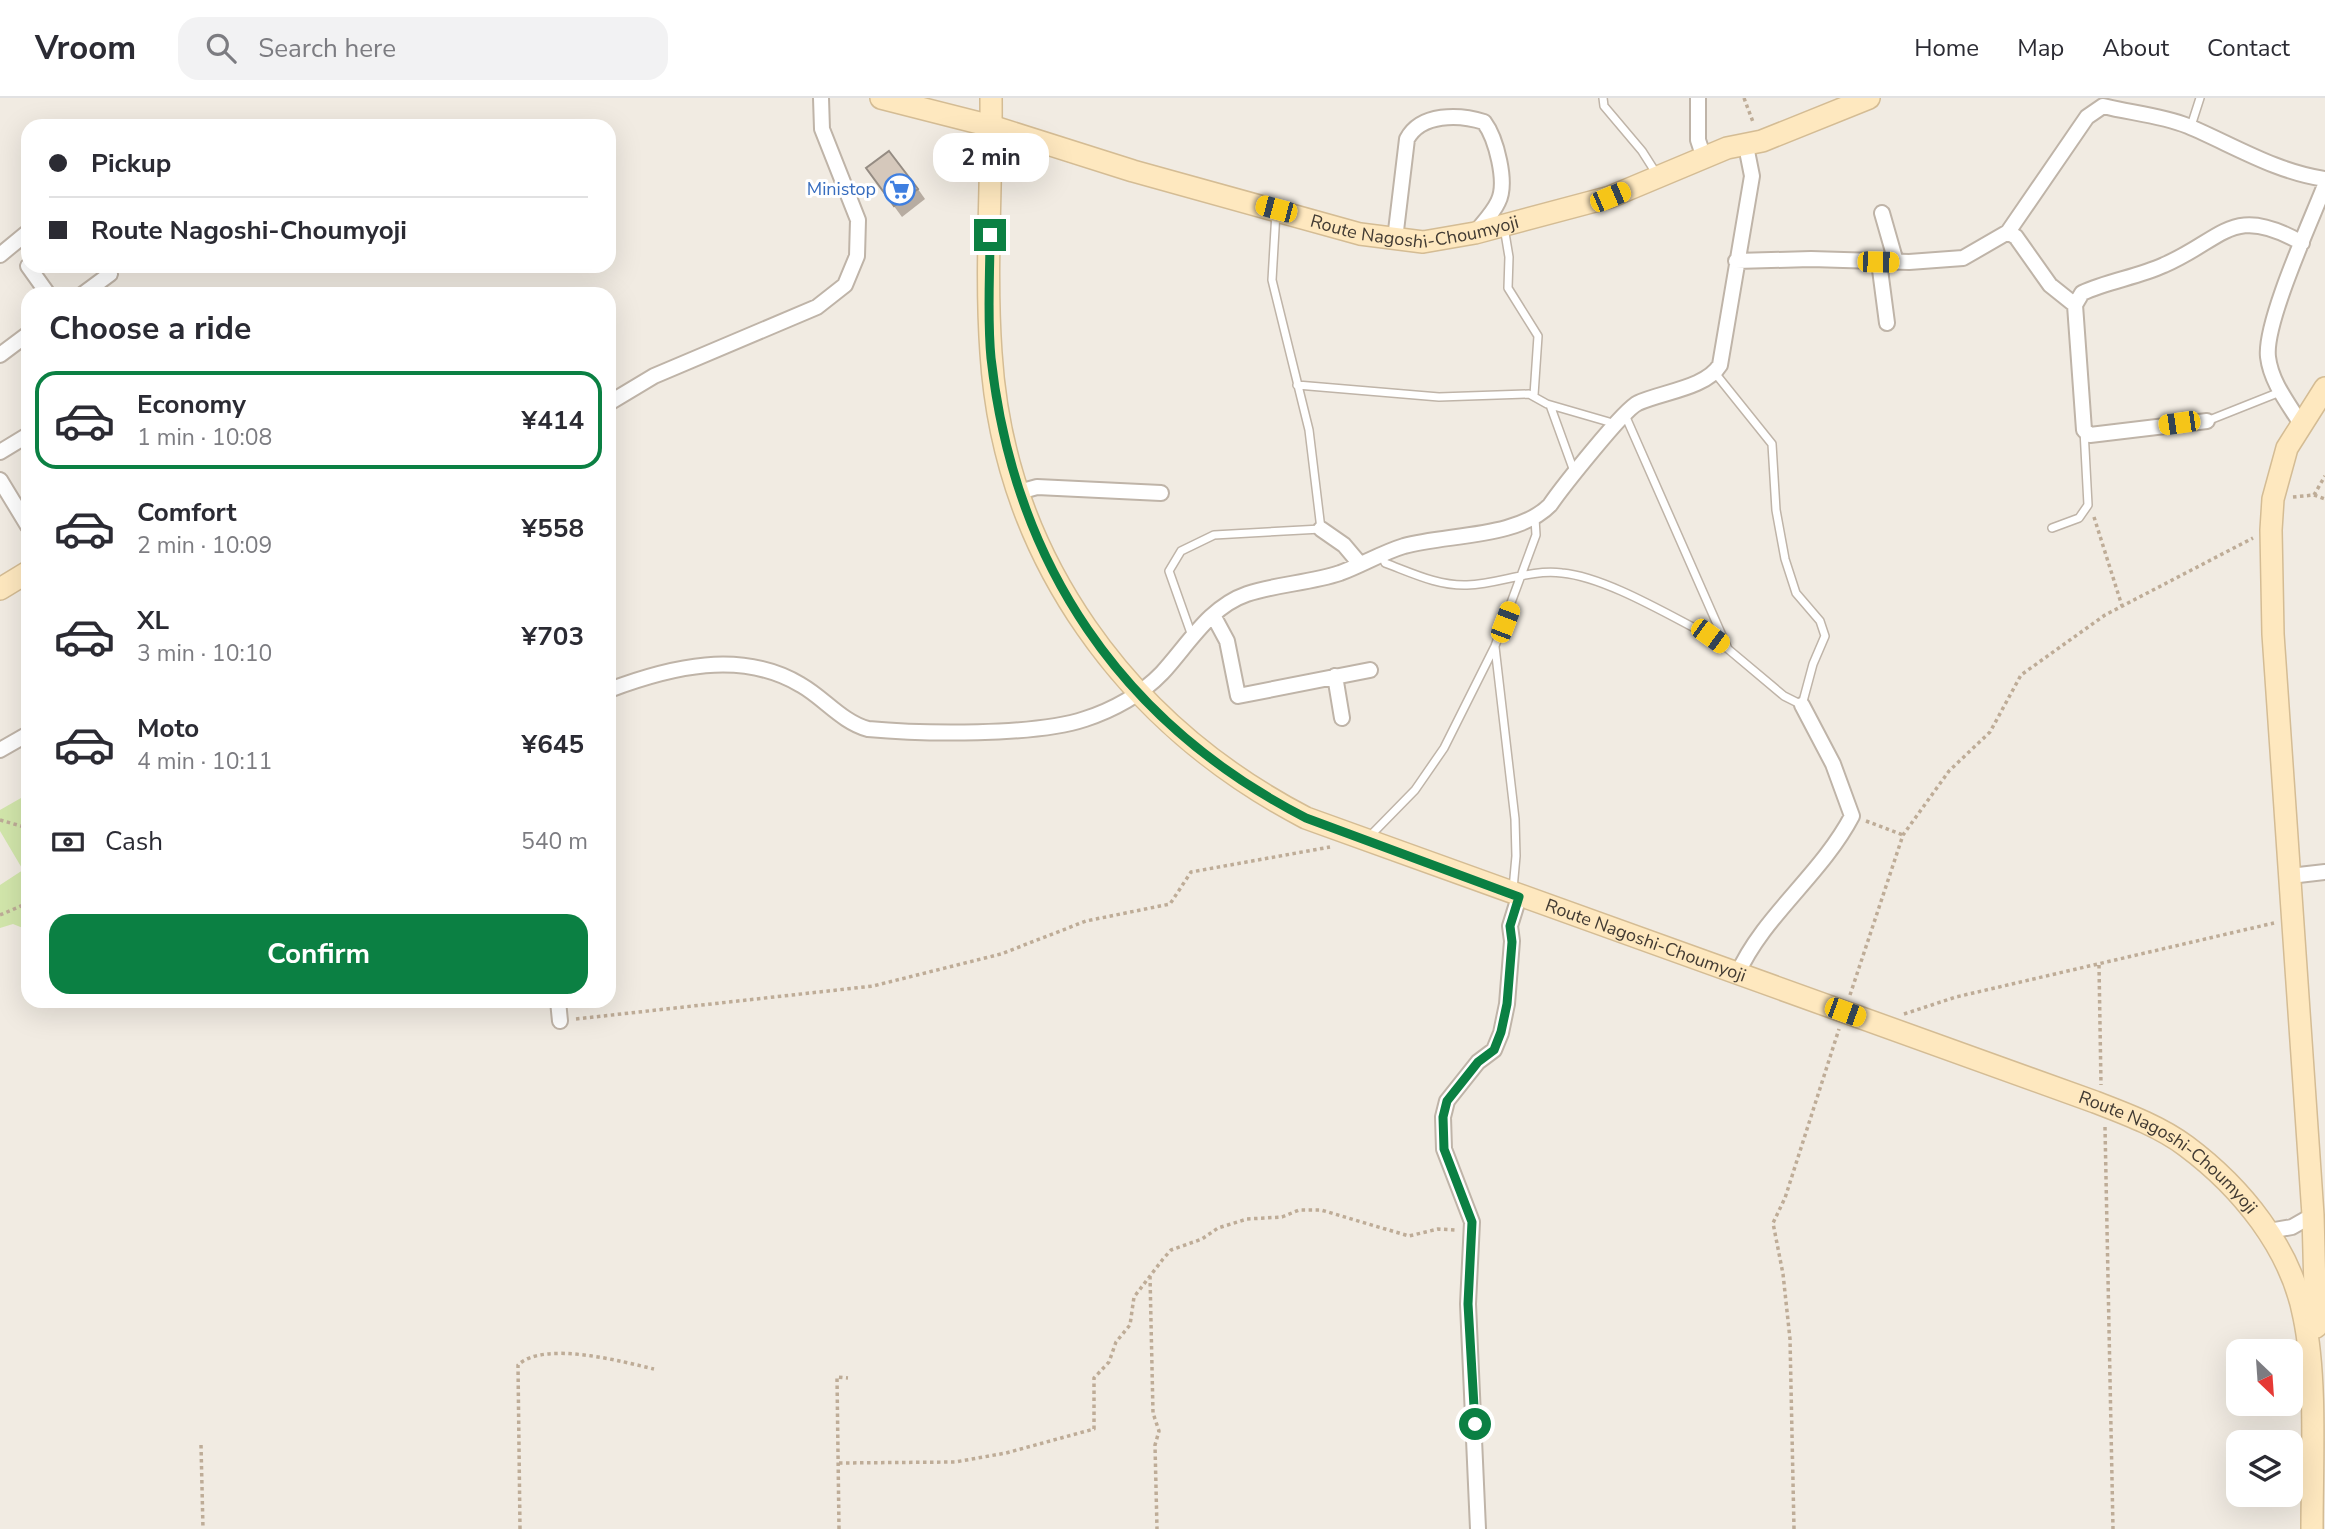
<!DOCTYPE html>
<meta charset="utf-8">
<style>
:root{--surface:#fff;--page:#f2f2f3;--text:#2b2b33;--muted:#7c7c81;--line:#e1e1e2;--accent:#0b8043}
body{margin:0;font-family:"Nunito Sans",sans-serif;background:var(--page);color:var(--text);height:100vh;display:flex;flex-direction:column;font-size:26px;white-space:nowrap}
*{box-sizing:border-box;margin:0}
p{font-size:23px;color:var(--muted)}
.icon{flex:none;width:38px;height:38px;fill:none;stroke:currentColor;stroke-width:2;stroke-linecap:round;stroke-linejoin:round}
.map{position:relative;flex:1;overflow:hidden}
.drawer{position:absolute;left:21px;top:189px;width:595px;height:721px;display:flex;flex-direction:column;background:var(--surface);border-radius:21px;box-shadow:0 7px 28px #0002}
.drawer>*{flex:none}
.top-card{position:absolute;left:21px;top:21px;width:595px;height:154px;border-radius:21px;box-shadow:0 7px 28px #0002;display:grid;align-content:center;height:154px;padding:0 28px;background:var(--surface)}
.needle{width:46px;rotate:155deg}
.controls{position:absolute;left:2226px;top:1241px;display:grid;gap:14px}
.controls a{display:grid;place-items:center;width:77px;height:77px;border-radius:14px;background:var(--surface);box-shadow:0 7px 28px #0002;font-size:35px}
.end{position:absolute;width:32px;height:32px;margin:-16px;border:9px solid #0b8043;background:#fff;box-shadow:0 0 0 4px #fff}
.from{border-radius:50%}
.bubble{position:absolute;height:49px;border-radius:21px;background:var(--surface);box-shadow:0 7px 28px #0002;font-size:23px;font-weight:700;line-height:49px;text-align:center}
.car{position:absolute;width:21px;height:42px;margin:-21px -10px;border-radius:9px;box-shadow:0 0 5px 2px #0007;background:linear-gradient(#f5c518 24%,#345 0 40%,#f5c518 0 76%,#345 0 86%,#f5c518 0)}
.top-card b{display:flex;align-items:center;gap:24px;height:66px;font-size:26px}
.top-card b+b{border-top:2px solid var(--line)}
.top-card i{width:18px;height:18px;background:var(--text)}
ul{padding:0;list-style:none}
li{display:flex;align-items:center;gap:21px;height:98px;margin:0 14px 10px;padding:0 14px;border:4px solid transparent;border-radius:21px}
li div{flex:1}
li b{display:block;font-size:26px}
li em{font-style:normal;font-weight:700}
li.active{border-color:var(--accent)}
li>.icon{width:63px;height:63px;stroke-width:1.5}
h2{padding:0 28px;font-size:32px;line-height:84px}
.pay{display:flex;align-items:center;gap:18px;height:77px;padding:0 28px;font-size:26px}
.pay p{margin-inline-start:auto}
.primary-button{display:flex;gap:14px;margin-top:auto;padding:14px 28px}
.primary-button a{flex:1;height:80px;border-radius:21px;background:var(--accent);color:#fff;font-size:28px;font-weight:700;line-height:80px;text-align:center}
header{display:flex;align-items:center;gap:42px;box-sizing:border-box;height:98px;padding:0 35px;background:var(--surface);border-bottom:2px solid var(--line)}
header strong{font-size:33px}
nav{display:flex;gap:38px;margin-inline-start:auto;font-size:24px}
.search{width:490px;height:63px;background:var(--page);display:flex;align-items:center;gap:18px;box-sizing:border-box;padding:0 24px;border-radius:21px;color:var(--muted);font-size:26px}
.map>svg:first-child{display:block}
</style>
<header>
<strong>Vroom</strong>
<div class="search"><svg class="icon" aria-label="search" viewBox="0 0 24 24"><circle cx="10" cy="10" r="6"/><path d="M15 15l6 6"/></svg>Search here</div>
<nav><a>Home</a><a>Map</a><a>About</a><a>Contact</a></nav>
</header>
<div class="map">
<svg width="2325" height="1431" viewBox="0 0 2325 1431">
<rect width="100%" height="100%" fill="#f1ebe2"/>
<path fill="#d2e6ab" d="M 28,696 L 28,832 L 13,826 L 0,830 L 0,787 L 23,772 L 0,733 L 0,712 Z"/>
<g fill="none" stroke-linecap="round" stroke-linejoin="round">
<defs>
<path id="lane" d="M 1603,0 L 1604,8 L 1642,53 L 1656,75
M 2191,28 L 2200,0
M 1504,129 L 1509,159 L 1508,190 L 1538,238 L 1534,297
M 1297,287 L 1439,299 L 1529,296 L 1547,306 L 1616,326
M 1550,307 L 1575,376
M 1625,317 L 1728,551 L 1784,598 L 1802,607 L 1813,566 L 1825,538 L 1820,523 L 1796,495 L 1785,461 L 1776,412 L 1772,346 L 1715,275
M 2207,323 L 2280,294
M 2052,430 L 2079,420 L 2088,407 L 2084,332
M 1382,456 L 1385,465 C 1412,475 1438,488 1467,487 C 1500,486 1529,471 1562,475 C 1606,479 1670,518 1710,538 L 1728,551
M 1192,538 L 1169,473 L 1181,453 L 1214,437 L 1321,431 L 1309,332 L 1272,182 L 1276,114
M 1495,549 L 1515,721 L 1516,758 L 1513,791
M 1368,740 L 1415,692 L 1444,650 L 1495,548 L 1536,437 L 1535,420"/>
<path id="street" d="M 1698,0 L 1698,42 L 1704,60
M 1882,115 L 1896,164
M 2008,134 L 2016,139 L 2050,187 L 2075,207 L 2084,332 L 2090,337 L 2207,323
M 1395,141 L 1407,41 C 1421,15 1459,16 1484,24 C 1496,40 1508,85 1498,104 C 1493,115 1483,125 1475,135
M 0,157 L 28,134
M 1736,163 L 1811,161 L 1909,164 L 1963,160 L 2008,134 L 2087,19 L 2103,8 C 2131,15 2161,17 2188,28 C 2233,47 2276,74 2325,81
M 1879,164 L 1887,225
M 28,168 L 48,196
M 83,196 L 110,176
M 2075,207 L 2082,195 C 2108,183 2138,179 2164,167 C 2224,141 2232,105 2302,145
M 0,257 L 28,236
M 609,305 L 654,278 L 817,209 L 845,187 L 857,158 L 858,122 L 822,31 L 821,0
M 2301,326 C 2288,305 2271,284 2268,259 C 2264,225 2311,123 2325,87
M 0,354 L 28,337
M 0,382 L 28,428
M 1019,394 L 1037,389 L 1161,395
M 1321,431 L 1344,447 L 1360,466
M 1213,517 L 1227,543 L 1238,598 L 1370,572
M 1335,578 L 1342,620
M 609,592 C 670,569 741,551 801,587 C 824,600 842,624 868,631 C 923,636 1034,638 1085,621 C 1113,612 1142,596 1162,575 C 1188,547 1209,509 1247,496 C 1277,486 1310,485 1340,475 C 1362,467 1381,455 1404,448 C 1447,436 1518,440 1550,407 C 1561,391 1624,311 1638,305 C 1662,294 1706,290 1720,267 L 1752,78 L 1746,48
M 0,652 L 28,636
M 2290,778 L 2325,774
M 1737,877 C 1763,818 1821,777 1852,718 L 1833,666 L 1802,607
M 558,903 L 560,923
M 2269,1133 L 2292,1129 L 2313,1117
M 1478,1431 L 1468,1206 L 1472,1124 L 1444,1051 L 1443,1019 L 1447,1003 L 1478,964 L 1494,952 L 1501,935 L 1507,906 L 1512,843 L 1510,828 L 1519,799"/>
<g id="secondary">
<path id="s1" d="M 881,0 L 991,28 L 1133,73 L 1360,136 L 1423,144 L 1475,135 L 1610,99 L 1727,50 L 1762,43 L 1869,0"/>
<path id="s2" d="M 991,0 C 992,85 985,170 991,255 C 1004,460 1127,627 1306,720 L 2095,1004 C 2126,1016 2159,1028 2186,1048 C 2241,1089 2291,1150 2304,1219 C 2317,1281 2312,1366 2312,1431"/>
<path d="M 0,491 L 28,474"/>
<path d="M 2316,1229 L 2313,1117 L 2273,536 L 2271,432 L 2273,401 L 2287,350 L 2325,290"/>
</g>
</defs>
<use href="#lane" stroke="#bfb4a8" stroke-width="10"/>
<use href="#street" stroke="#bfb4a8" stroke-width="18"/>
<use href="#secondary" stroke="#d4bc94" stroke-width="24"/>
<path stroke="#beac97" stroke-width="3.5" stroke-dasharray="3.5 3.5" stroke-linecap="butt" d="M 1744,0 L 1753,24
M 2314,397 L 2325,401
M 2293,399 L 2314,397 L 2325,378
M 2094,419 L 2122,508
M 0,722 L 28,730
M 1866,723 L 1903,737
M 0,817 L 28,805
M 2099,867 L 2101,987
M 1850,897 L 1903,737 L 1949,673 L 1990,634 L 2021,577 L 2105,517 L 2253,440
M 1904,916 L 1956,899 L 2274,825
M 576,921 L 873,888 L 1001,856 L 1086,823 L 1170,806 L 1191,774 L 1330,749
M 2105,1029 L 2113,1431
M 1150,1178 L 1153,1315 L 1159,1333 L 1155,1347 L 1157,1431
M 201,1347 L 203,1431
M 839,1365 L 955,1364 L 1006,1355 L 1094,1331 L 1094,1280 L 1109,1264 L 1116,1244 L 1130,1227 L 1134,1199 L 1163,1161 L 1171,1152 L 1202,1141 L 1218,1130 L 1247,1121 L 1282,1119 L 1299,1112 L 1321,1112 L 1409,1138 L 1438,1131 L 1455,1132
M 520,1431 L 518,1267 C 544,1242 624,1264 654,1271
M 839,1431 L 837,1279 L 848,1280
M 1794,1431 L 1790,1241 L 1783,1176 L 1773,1125 L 1785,1100 L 1839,931"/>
<use href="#lane" stroke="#fff" stroke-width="7"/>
<use href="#street" stroke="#fff" stroke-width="14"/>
<use href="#secondary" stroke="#fee8bf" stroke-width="21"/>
</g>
<path fill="#b7aca1" d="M 866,70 L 918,91 L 925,101 L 902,119 Z"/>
<path fill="#d5c8bb" stroke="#958c83" stroke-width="2" d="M 889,53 L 918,91 L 894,108 L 866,70 Z"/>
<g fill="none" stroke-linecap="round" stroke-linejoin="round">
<path stroke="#0b8043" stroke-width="9" d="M 990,137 C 990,178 987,219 991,260 C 1014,466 1121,625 1306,720 L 1519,799 L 1510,828 L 1512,844 L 1507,906 L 1501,934 L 1494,952 L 1478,964 L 1447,1003 L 1443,1019 L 1444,1051 L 1472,1124 L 1468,1206 L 1475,1326"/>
</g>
<defs>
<symbol id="supermarket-ring" viewBox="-11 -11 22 22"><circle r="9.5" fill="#fff" stroke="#3f7fe0" stroke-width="1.5"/><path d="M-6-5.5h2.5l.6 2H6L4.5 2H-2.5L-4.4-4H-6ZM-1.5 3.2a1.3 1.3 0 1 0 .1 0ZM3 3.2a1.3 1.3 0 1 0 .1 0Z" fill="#3f7fe0"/></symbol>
</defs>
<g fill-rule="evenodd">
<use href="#supermarket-ring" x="882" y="74" width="35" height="35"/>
</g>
<g text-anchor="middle" stroke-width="6" stroke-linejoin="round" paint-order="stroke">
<g font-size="18" fill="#366cbe" stroke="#fff" text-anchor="end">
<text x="876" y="97">Ministop</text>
</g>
<g font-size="18" fill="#423b33" stroke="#fff">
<text dy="6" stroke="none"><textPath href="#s1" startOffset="553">Route Nagoshi-Choumyoji</textPath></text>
<text dy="6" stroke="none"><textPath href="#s2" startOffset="1204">Route Nagoshi-Choumyoji</textPath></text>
<text dy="6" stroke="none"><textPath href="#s2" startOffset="1771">Route Nagoshi-Choumyoji</textPath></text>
</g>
</g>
</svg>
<div class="controls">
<a><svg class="needle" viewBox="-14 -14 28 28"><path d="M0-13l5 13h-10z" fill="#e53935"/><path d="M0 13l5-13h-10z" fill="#7c7c81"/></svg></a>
<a><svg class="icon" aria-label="layers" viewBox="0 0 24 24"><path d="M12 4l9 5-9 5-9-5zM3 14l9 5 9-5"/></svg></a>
</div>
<i class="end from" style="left:1475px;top:1326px"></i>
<i class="end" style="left:990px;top:137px"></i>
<div class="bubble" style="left:933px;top:35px;width:116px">2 min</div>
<i class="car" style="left:1610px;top:99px;rotate:67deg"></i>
<i class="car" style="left:1276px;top:111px;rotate:285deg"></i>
<i class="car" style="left:1878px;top:164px;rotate:91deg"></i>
<i class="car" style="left:2179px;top:325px;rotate:262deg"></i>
<i class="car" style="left:1505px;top:524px;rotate:21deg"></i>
<i class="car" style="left:1710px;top:538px;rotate:126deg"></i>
<i class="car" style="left:1845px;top:914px;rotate:110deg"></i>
<div class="top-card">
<b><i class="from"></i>Pickup</b>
<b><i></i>Route Nagoshi-Choumyoji</b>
</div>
<section class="drawer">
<h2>Choose a ride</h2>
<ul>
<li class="active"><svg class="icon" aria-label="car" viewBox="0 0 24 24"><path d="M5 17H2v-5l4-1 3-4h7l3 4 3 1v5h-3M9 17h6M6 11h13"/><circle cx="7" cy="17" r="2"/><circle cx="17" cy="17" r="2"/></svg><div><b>Economy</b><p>1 min · 10:08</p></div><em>¥414</em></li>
<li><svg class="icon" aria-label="car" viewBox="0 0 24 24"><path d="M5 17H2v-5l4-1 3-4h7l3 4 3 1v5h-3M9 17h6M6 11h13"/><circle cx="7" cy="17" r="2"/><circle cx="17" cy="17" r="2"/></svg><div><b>Comfort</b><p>2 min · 10:09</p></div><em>¥558</em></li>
<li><svg class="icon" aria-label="car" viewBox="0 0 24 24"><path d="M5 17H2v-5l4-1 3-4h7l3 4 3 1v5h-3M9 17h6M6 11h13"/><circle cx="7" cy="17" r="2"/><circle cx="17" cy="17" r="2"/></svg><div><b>XL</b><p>3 min · 10:10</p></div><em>¥703</em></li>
<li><svg class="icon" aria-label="car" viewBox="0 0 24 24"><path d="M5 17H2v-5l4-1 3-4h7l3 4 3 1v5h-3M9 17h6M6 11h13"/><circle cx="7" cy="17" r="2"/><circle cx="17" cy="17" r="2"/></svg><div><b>Moto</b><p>4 min · 10:11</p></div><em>¥645</em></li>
</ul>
<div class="pay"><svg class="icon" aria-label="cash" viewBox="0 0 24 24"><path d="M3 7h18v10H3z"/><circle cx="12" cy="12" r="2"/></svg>Cash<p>540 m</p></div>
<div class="primary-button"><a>Confirm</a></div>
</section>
</div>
